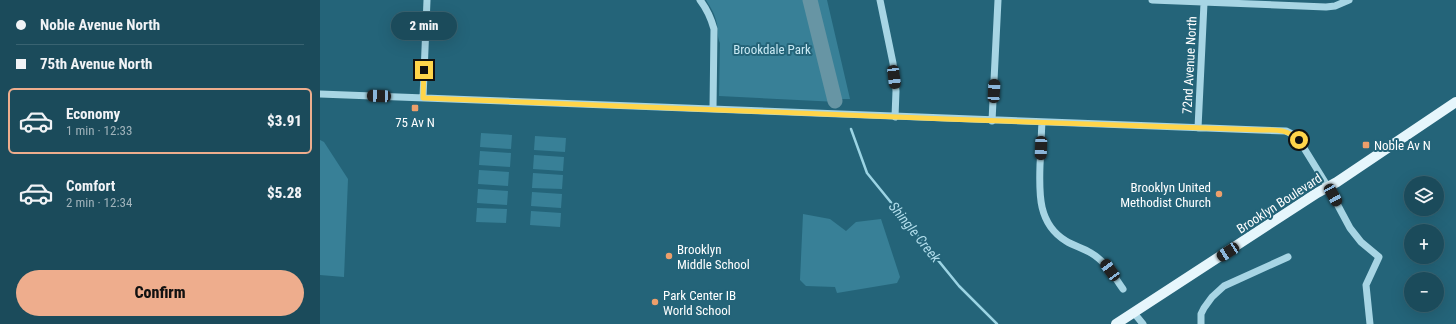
<!DOCTYPE html>
<meta charset="utf-8">
<style>
:root{--surface:#1b4b5b;--page:#245261;--text:#f1f3f6;--muted:#a0b3bb;--line:#396371;--accent:#eead8d}
body{margin:0;font-family:"Roboto Condensed",sans-serif;background:var(--page);color:var(--text);height:100vh;display:flex;flex-direction:column;font-size:15px;white-space:nowrap}
*{box-sizing:border-box;margin:0}
p{font-size:13px;color:var(--muted)}
.icon{flex:none;width:22px;height:22px;fill:none;stroke:currentColor;stroke-width:2;stroke-linecap:round;stroke-linejoin:round}
.map{position:relative;flex:1;overflow:hidden}
.side{display:flex;flex-direction:column;background:var(--surface);width:320px}
.side>*{flex:none}
.top-card{display:grid;align-content:center;height:88px;padding:0 16px;background:var(--surface)}
.buttons{position:absolute;left:1084px;top:176px;display:grid;gap:8px}
.buttons a{display:grid;place-items:center;width:40px;height:40px;border-radius:50%;background:var(--surface);box-shadow:0 4px 16px #0002,0 0 0 1px var(--line);font-size:20px}
.end{position:absolute;width:18px;height:18px;margin:-9px;border:5px solid #ffd54a;background:#111;box-shadow:0 0 0 2px #111}
.from{border-radius:50%}
.bubble{position:absolute;height:28px;border-radius:14px;background:var(--surface);box-shadow:0 4px 16px #0002,0 0 0 1px var(--line);font-size:13px;font-weight:800;line-height:28px;text-align:center}
.car{position:absolute;width:12px;height:24px;margin:-12px -6px;border-radius:5px;box-shadow:0 0 3px 1px #0007;background:linear-gradient(#222 24%,#8ab4d8 0 40%,#222 0 76%,#8ab4d8 0 86%,#222 0)}
.top-card b{display:flex;align-items:center;gap:14px;height:38px;font-size:15px}
.top-card b+b{border-top:1px solid var(--line)}
.top-card i{width:10px;height:10px;background:var(--text)}
ul{padding:0;list-style:none}
li{display:flex;align-items:center;gap:12px;height:66px;margin:0 8px 6px;padding:0 8px;border:2px solid transparent;border-radius:6px}
li div{flex:1}
li b{display:block;font-size:15px}
li em{font-style:normal;font-weight:800}
li.selected{border-color:var(--accent)}
li>.icon{width:36px;height:36px;stroke-width:1.5}
.action{display:flex;gap:8px;margin-top:auto;padding:8px 16px}
.action a{flex:1;height:46px;border-radius:24px;background:var(--accent);color:#111;font-size:16px;font-weight:800;line-height:46px;text-align:center}
main{display:flex;flex:1;min-height:0}
.map>svg:first-child{display:block}
</style>
<main>
<section class="side">
<div class="top-card">
<b><i class="from"></i>Noble Avenue North</b>
<b><i></i>75th Avenue North</b>
</div>
<ul>
<li class="selected"><svg class="icon" aria-label="car" viewBox="0 0 24 24"><path d="M5 17H2v-5l4-1 3-4h7l3 4 3 1v5h-3M9 17h6M6 11h13"/><circle cx="7" cy="17" r="2"/><circle cx="17" cy="17" r="2"/></svg><div><b>Economy</b><p>1 min · 12:33</p></div><em>$3.91</em></li>
<li><svg class="icon" aria-label="car" viewBox="0 0 24 24"><path d="M5 17H2v-5l4-1 3-4h7l3 4 3 1v5h-3M9 17h6M6 11h13"/><circle cx="7" cy="17" r="2"/><circle cx="17" cy="17" r="2"/></svg><div><b>Comfort</b><p>2 min · 12:34</p></div><em>$5.28</em></li>
</ul>
<div class="action"><a>Confirm</a></div>
</section>
<div class="map">
<svg width="1136" height="324" viewBox="0 0 1136 324">
<rect width="100%" height="100%" fill="#246479"/>
<path fill="#388097" d="M 386,0 L 507,0 L 530,99 L 517,99 L 518,102 L 399,96 L 400,43 C 397,37 398,30 397,24 C 395,14 391,8 386,0 Z
M 161,133 L 192,135 L 191,149 L 160,147 Z
M 215,136 L 246,138 L 245,152 L 214,150 Z
M 0,140 L 4,142 L 28,179 L 24,277 L 0,275 Z
M 160,151 L 191,153 L 190,167 L 159,165 Z
M 214,155 L 244,157 L 243,171 L 213,169 Z
M 159,170 L 189,172 L 188,186 L 158,184 Z
M 213,173 L 243,175 L 242,189 L 212,188 Z
M 158,189 L 188,191 L 187,205 L 157,203 Z
M 212,192 L 242,194 L 241,208 L 211,206 Z
M 157,208 L 187,209 L 186,223 L 156,222 Z
M 211,211 L 241,213 L 240,227 L 210,225 Z
M 483,214 L 510,219 L 526,231 L 536,222 L 561,219 L 580,277 L 577,283 L 517,293 L 515,287 L 486,286 L 480,280 Z"/>
<g fill="none" stroke-linecap="round" stroke-linejoin="round">
<path stroke="#9bd4e4" stroke-width="2.5" d="M 531,129 L 547,173 L 639,286 L 677,324"/>
<path stroke="#6795a4" stroke-width="15" d="M 490,0 L 515,101"/>
<path stroke="#a7d5e4" stroke-width="7" d="M 380,0 C 387,9 391,18 394,29 L 393,109
M 560,0 L 573,63 L 576,91 L 575,117
M 832,0 L 1006,7 L 1015,6 L 1029,0
M 0,94 L 966,131 L 972,134 L 979,140 L 1008,187 L 1030,228 L 1041,242 L 1059,257 L 1046,285 L 1050,324
M 103,98 L 107,0
M 672,121 L 678,0
M 722,122 C 721,137 721,151 720,165 C 719,194 718,224 746,241 C 754,246 763,248 771,253 C 785,261 794,276 803,289
M 878,128 L 884,3
M 814,313 L 823,324
M 881,324 L 881,314 L 884,308 L 892,297 L 904,286 L 968,257"/>
<path stroke="#e6f6fc" stroke-width="10" d="M 796,324 L 997,193 L 1017,182 L 1136,102"/>
</g>
<g fill="none" stroke-linecap="round" stroke-linejoin="round">
<path stroke="#ffd54a" stroke-width="5" d="M 104,70 L 103,98 L 627,119 L 942,130 C 957,130 967,129 979,140"/>
</g>
<g fill="#ed9f6b" stroke="#246479" stroke-width="1.5">
<rect x="91" y="104" width="8" height="8" rx="2"/>
<rect x="1042" y="141" width="8" height="8" rx="2"/>
<circle cx="899" cy="194" r="4"/>
<circle cx="349" cy="256" r="4"/>
<circle cx="335" cy="302" r="4"/>
</g>
<g text-anchor="middle" stroke-width="4" stroke-linejoin="round" paint-order="stroke">
<g font-size="13" fill="#c9e9f3" stroke="#246479">
<text x="452" y="54">Brookdale Park</text>
</g>
<g font-size="13" fill="#fff" stroke="#246479">
<text transform="translate(869 65) rotate(-87)" y="5">72nd Avenue North</text>
<text transform="translate(959 203) rotate(-33)" y="5">Brooklyn Boulevard</text>
</g>
<g font-size="13" fill="#fff" stroke="#246479" text-anchor="start">
<text x="95" y="127" text-anchor="middle">75 Av N</text>
<text x="1054" y="150">Noble Av N</text>
<text x="891" y="192" text-anchor="end">Brooklyn United<tspan x="891" dy="15">Methodist Church</tspan></text>
<text x="357" y="254">Brooklyn<tspan x="357" dy="15">Middle School</tspan></text>
<text x="343" y="300">Park Center IB<tspan x="343" dy="15">World School</tspan></text>
</g>
<g font-size="14" font-style="italic" fill="#b2deec" stroke="#246479">
<text transform="translate(595 232) rotate(51)" y="5">Shingle Creek</text>
</g>
</g>
</svg>
<div class="buttons">
<a><svg class="icon" aria-label="layers" viewBox="0 0 24 24"><path d="M12 4l9 5-9 5-9-5zM3 14l9 5 9-5"/></svg></a>
<a>+</a>
<a>−</a>
</div>
<i class="end from" style="left:979px;top:140px"></i>
<i class="end" style="left:104px;top:70px"></i>
<div class="bubble" style="left:71px;top:12px;width:66px">2 min</div>
<i class="car" style="left:574px;top:77px;rotate:173deg"></i>
<i class="car" style="left:674px;top:91px;rotate:3deg"></i>
<i class="car" style="left:59px;top:96px;rotate:272deg"></i>
<i class="car" style="left:721px;top:148px;rotate:182deg"></i>
<i class="car" style="left:1013px;top:195px;rotate:151deg"></i>
<i class="car" style="left:908px;top:252px;rotate:237deg"></i>
<i class="car" style="left:790px;top:270px;rotate:324deg"></i>
</div>
</main>
